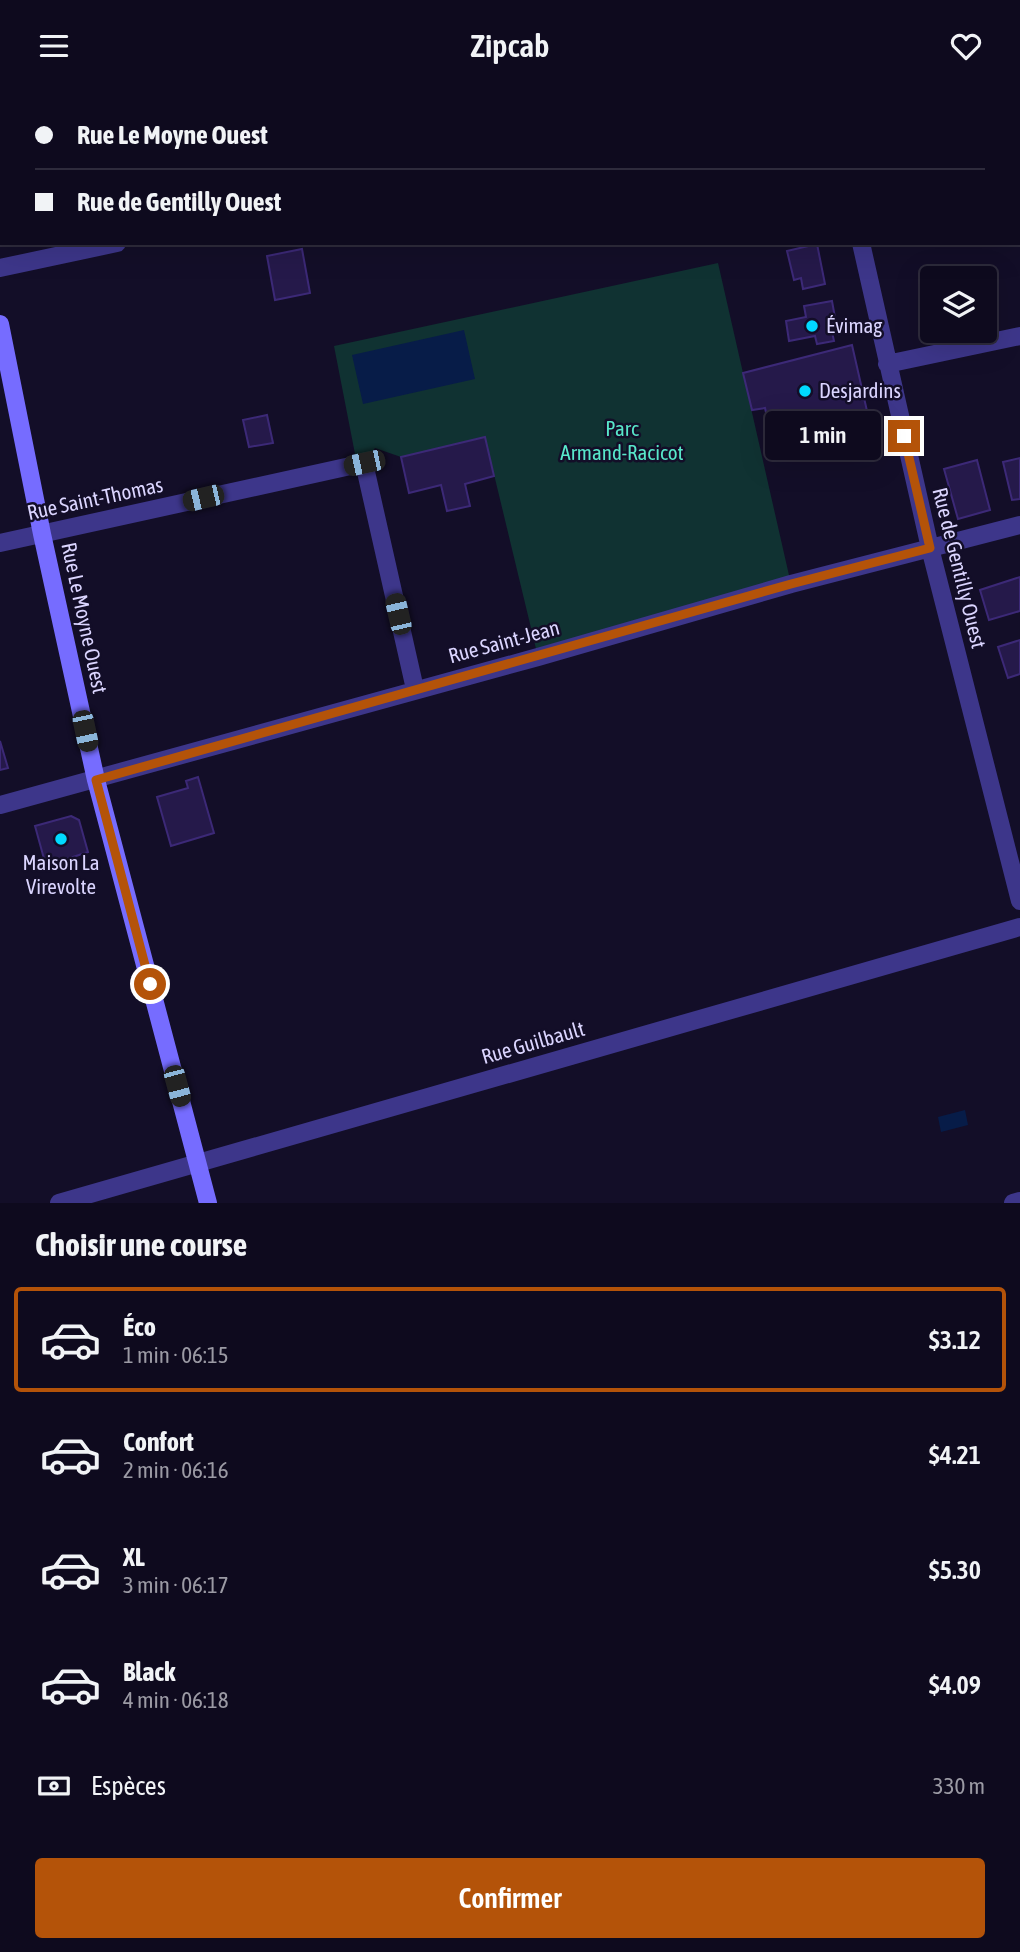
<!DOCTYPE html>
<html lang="fr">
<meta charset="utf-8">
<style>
:root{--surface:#0e0a1e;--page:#171327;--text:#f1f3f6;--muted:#9b9aa4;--line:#2e2b3c;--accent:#b45309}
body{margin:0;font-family:"Asap Condensed",sans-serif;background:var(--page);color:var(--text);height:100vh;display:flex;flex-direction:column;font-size:26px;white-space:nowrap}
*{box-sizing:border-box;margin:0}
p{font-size:23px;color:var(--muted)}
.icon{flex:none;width:38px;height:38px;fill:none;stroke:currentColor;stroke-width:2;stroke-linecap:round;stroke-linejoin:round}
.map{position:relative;height:1112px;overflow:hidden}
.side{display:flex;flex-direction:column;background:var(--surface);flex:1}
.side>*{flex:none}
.guide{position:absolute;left:0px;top:0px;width:1020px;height:154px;box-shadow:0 7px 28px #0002,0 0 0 2px var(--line);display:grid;align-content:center;height:154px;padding:0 35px;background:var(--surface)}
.fabs{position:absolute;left:920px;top:175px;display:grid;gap:14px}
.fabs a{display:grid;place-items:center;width:77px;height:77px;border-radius:7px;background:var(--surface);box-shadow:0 7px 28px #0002,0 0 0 2px var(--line);font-size:35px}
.end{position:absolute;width:32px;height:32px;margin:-16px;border:9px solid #b45309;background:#fff;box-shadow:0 0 0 4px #fff}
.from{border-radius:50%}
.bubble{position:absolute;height:49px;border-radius:7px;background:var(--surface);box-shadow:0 7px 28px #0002,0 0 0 2px var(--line);font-size:23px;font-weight:600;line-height:49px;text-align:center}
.car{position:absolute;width:21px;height:42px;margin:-21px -10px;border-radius:9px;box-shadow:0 0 5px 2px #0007;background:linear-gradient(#222 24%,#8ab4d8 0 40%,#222 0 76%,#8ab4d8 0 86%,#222 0)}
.guide b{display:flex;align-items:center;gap:24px;height:66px;font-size:26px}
.guide b+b{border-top:2px solid var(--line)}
.guide i{width:18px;height:18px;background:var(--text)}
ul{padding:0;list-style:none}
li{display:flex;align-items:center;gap:21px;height:105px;margin:0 14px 10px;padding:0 21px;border:4px solid transparent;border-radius:7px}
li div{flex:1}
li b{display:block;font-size:26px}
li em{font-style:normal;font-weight:600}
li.current{border-color:var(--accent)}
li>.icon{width:63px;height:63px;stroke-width:1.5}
h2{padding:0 35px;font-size:32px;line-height:84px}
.pay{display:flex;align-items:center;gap:18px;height:77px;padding:0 35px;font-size:26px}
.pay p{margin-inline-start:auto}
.cta{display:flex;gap:14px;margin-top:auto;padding:14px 35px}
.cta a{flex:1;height:80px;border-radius:7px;background:var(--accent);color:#fff;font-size:28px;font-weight:600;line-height:80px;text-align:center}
header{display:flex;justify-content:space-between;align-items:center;height:91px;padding:0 35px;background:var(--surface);font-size:32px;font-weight:600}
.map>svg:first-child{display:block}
</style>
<header><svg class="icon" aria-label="menu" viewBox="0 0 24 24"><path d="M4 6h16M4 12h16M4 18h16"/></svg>Zipcab<svg class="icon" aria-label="heart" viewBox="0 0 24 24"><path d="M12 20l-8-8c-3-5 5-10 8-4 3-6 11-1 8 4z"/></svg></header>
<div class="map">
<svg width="1020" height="1112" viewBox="0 0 1020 1112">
<rect width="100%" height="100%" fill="#130e28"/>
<path fill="#103232" d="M 718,172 L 791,493 L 538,566 L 485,346 L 401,366 L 375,357 L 364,372 L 356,368 L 334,255 Z"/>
<path fill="#071c48" d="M 464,239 L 475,288 L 363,313 L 352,264 Z
M 965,1019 L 968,1034 L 941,1041 L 938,1026 Z"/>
<path fill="#25194a" stroke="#3c2977" stroke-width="2" d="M 1018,22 L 1020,22 L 1018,94 Z
M 817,153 L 825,193 L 803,198 L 801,187 L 794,189 L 787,160 Z
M 302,158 L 310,202 L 275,209 L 267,165 Z
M 832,210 L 838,243 L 832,241 L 834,250 L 817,253 L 815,245 L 789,250 L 786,230 L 806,226 L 804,215 Z
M 852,254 L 872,342 L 775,361 L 765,317 L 752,319 L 743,282 Z
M 267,324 L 273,352 L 249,356 L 243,329 Z
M 485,346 L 494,385 L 465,393 L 470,415 L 447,420 L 441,394 L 409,402 L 401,366 Z
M 1020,367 L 1020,408 L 1012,409 L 1003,371 Z
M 977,369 L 990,419 L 958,428 L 944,378 Z
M 1020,486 L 1020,520 L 989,529 L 980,499 Z
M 1020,549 L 1020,583 L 1008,587 L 998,556 Z
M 0,650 L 8,677 L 0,679 Z
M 198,686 L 214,742 L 171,755 L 157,706 L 188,697 L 186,690 Z
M 71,725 L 79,729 L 88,761 L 46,775 L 35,735 Z"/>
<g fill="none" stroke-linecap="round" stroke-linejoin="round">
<path stroke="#3d368a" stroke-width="18" d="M 828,2 L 836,0
M 861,152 L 930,457 L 1020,810
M 0,177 L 117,152
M 887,273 L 1020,245
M 0,452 L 364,372 L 415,598
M 0,714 L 538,566 L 791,493 L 1020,434
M 59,1112 L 1020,836
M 1013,1112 L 1020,1110"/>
<path stroke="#766cff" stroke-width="18" d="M 0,233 L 42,443 L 96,689 L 208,1112"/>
</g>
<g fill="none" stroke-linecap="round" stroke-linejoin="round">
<path stroke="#b45309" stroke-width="9" d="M 150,893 L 96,689 L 791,493 L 930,457 L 904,345"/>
</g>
<g fill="#01daff" stroke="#130e28" stroke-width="2.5">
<circle cx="812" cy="235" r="7"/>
<circle cx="805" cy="300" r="7"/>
<circle cx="61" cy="748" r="7"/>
</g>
<g text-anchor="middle" stroke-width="5" stroke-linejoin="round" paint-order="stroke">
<g font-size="21" fill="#dbd5ff" stroke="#130e28" text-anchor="start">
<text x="826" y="242">Évimag</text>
<text x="819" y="307">Desjardins</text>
<text x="61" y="779" text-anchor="middle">Maison La<tspan x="61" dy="24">Virevolte</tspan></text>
</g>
<g font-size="21" fill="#58e7ca" stroke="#130e28">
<text x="622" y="345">Parc<tspan x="622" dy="24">Armand-Racicot</tspan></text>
</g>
<g font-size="21" fill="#dbd5ff" stroke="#130e28">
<text transform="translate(95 408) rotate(-12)" y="7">Rue Saint-Thomas</text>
<text transform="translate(959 477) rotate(76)" y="7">Rue de Gentilly Ouest</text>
<text transform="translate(84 527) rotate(78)" y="7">Rue Le Moyne Ouest</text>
<text transform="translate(504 551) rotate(-15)" y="7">Rue Saint-Jean</text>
<text transform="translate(533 952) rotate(-16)" y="7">Rue Guilbault</text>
</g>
</g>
</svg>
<div class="fabs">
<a><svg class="icon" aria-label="layers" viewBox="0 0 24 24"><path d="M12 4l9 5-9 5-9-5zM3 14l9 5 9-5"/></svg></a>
</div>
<i class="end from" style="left:150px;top:893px"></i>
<i class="end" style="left:904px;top:345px"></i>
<div class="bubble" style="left:765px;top:320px;width:116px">1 min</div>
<i class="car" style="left:364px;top:372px;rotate:258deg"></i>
<i class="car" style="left:203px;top:407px;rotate:257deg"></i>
<i class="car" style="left:398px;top:523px;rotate:347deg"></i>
<i class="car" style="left:85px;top:640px;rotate:168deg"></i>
<i class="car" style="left:177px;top:995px;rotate:165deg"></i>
<div class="guide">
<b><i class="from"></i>Rue Le Moyne Ouest</b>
<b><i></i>Rue de Gentilly Ouest</b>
</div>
</div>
<section class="side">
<h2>Choisir une course</h2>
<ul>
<li class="current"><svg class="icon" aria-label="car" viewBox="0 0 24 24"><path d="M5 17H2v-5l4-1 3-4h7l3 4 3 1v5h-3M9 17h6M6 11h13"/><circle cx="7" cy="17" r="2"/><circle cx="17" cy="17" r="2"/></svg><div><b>Éco</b><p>1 min · 06:15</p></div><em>$3.12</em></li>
<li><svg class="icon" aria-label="car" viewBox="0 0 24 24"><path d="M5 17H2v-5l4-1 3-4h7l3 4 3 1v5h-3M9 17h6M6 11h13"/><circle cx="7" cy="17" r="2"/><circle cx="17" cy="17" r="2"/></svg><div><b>Confort</b><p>2 min · 06:16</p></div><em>$4.21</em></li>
<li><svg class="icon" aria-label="car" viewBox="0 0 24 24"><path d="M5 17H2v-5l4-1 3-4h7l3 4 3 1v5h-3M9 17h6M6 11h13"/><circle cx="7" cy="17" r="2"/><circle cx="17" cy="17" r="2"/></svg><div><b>XL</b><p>3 min · 06:17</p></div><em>$5.30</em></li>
<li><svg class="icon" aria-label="car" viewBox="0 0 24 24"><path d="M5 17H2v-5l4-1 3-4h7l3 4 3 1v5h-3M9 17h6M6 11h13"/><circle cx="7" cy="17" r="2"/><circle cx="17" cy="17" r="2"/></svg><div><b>Black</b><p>4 min · 06:18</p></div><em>$4.09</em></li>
</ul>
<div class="pay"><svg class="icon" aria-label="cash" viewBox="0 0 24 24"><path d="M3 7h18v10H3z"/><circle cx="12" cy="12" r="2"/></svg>Espèces<p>330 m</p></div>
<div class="cta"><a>Confirmer</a></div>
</section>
